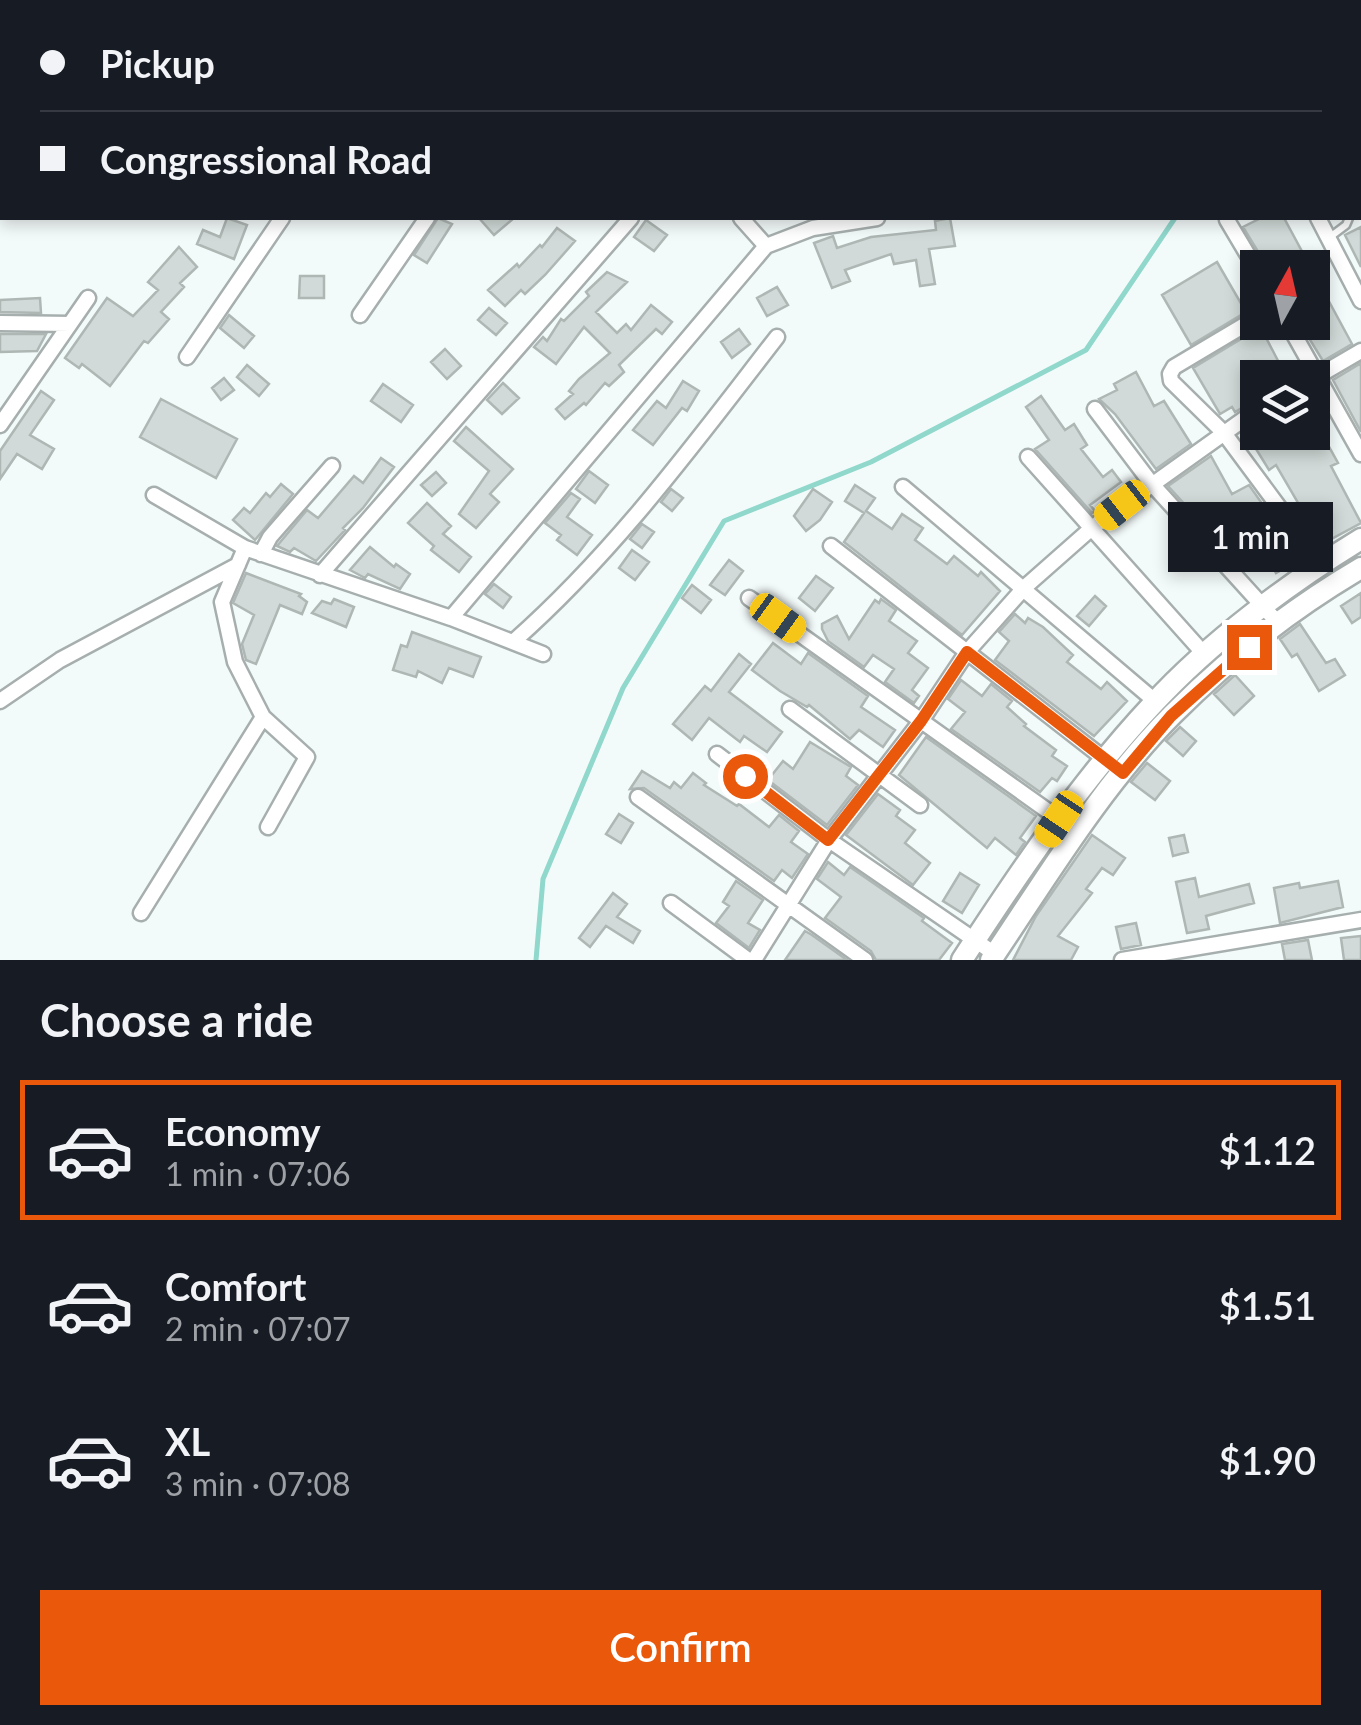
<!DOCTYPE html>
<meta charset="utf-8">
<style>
:root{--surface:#171b24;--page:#242831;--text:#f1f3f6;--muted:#9ea1a6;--line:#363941;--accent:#ea580c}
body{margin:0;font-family:Lato,sans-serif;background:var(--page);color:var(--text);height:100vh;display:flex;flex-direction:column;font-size:38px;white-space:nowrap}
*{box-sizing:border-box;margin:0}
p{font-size:32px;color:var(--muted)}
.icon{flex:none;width:55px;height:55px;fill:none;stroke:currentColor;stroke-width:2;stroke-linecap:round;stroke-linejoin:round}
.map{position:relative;height:960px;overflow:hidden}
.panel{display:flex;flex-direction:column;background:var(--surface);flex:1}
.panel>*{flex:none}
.guide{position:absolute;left:0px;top:0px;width:1362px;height:220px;box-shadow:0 5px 15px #0003;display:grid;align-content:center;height:220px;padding:0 40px;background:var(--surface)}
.needle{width:65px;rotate:8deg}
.tools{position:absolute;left:1240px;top:250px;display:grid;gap:20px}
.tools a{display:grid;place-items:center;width:90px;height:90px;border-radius:0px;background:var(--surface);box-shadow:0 5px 15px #0003;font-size:50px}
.end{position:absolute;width:45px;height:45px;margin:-22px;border:12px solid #ea580c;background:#fff;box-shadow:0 0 0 5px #fff}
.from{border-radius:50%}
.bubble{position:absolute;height:70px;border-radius:0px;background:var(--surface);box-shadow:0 5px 15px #0003;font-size:32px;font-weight:600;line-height:70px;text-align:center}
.car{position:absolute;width:30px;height:60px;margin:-30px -15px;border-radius:12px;box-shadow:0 0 8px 2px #0007;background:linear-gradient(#f5c518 24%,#345 0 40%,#f5c518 0 76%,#345 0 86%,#f5c518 0)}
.guide b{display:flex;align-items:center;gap:35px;height:95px;font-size:38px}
.guide b+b{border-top:2px solid var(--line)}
.guide i{width:25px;height:25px;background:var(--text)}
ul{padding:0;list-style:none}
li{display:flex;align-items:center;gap:30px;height:140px;margin:0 20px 15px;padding:0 20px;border:5px solid transparent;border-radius:0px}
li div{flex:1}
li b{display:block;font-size:38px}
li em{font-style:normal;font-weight:600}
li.active{border-color:var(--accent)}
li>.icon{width:90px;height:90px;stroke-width:1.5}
h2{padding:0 40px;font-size:45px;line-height:120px}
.cta{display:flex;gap:20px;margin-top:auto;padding:20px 40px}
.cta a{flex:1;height:115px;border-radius:0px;background:var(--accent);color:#fff;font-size:40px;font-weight:600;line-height:115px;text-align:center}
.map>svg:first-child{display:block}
</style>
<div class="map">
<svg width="1361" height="960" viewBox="0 0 1361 960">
<rect width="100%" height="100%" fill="#f3fbfa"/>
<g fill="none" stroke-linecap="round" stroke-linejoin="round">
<path stroke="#90d7cc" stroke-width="5" d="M 1310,2 L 1312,0
M 536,960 L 543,879 L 623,688 L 724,521 L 871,462 L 1086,350 L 1175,218"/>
</g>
<path fill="#d1dad8" stroke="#afb7b5" stroke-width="2.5" d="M 227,218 L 247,225 L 234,259 L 197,244 L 203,230 L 220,237 Z
M 438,218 L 452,224 L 427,263 L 414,255 Z
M 479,218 L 514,218 L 494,235 Z
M 950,218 L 955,246 L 929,249 L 935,284 L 920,286 L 916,260 L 894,264 L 891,254 L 845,270 L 850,281 L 832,288 L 814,243 L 833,236 L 837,248 L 871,237 L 936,230 L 935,221 Z
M 1261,218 L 1284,218 L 1311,268 L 1268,268 L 1243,227 Z
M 646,220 L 667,235 L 654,251 L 634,237 Z
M 1361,227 L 1361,267 L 1345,235 Z
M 557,228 L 575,241 L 545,275 L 525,294 L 521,290 L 505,306 L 488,290 L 517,264 L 519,267 L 540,245 L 542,247 Z
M 179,247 L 197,267 L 180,283 L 184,287 L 161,312 L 169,319 L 148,343 L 144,341 L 110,386 L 82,364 L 79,368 L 65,358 L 107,298 L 133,316 L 158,290 L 148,282 Z
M 1217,262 L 1246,312 L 1191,345 L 1162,295 Z
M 1312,270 L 1352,344 L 1323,361 L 1299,322 L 1312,322 Z
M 607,272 L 627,282 L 596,312 L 617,333 L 626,324 L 631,330 L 651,305 L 672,322 L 662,334 L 656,329 L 619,365 L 624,372 L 609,386 L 605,383 L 586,405 L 584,403 L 565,419 L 556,409 L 573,394 L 569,391 L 579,379 L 610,353 L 584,327 L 556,364 L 534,347 L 543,337 L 547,341 L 561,319 L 564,321 L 589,296 L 586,292 Z
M 300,276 L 324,276 L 324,298 L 299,298 Z
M 777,287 L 788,305 L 767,316 L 757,298 Z
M 40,298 L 41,313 L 0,312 L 0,300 Z
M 489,308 L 507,323 L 496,335 L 478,320 Z
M 229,315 L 254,336 L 244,348 L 220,328 Z
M 739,329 L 750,344 L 732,358 L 721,342 Z
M 1256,330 L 1262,330 L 1287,378 L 1258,378 L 1258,398 L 1235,412 L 1232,407 L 1220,414 L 1193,368 Z
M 0,334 L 46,334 L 37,351 L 0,352 Z
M 445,349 L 461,366 L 447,379 L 431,362 Z
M 1361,363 L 1361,432 L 1333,380 Z
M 247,365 L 269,384 L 259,396 L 237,377 Z
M 1136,372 L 1154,406 L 1164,401 L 1191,444 L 1156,469 L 1115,414 L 1099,399 L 1117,390 L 1114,384 Z
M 224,378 L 234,390 L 221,400 L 212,388 Z
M 683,381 L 699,391 L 687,411 L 682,408 L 653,445 L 633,430 L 657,401 L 666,408 Z
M 503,383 L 519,398 L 502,414 L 487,400 Z
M 383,384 L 413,405 L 401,422 L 371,401 Z
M 41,391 L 54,400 L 30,435 L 54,449 L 42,469 L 17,454 L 0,479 L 0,451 Z
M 1041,396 L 1065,430 L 1074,424 L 1087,445 L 1081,449 L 1103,477 L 1112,470 L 1121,482 L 1090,505 L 1095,511 L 1092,513 L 1035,449 L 1049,440 L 1026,407 Z
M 161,399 L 237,439 L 216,478 L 140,437 Z
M 1312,416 L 1338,463 L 1331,466 L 1361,523 L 1322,544 L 1276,465 L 1269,470 L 1245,431 L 1258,422 L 1258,432 L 1312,432 Z
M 466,427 L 513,469 L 490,494 L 499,502 L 476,528 L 459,514 L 489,471 L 454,441 Z
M 1211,456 L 1232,494 L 1249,485 L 1301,559 L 1276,573 L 1260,544 L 1233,558 L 1200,518 L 1198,519 L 1168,486 Z
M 381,458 L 394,467 L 363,508 L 343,528 L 345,530 L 316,561 L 294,548 L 290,552 L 277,546 L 307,510 L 318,518 L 354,476 L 363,483 Z
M 589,471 L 608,485 L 595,503 L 576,489 Z
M 436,472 L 446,483 L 432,496 L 421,485 Z
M 281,484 L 293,494 L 255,540 L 233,520 L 244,508 L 250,513 L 266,493 L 270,497 Z
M 855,485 L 875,498 L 866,511 L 892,529 L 902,514 L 923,528 L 915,540 L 947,564 L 954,556 L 978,576 L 981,572 L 1000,591 L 962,635 L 844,542 L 864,513 L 845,501 Z
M 671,489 L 683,498 L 672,511 L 661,502 Z
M 813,489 L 832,502 L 820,520 L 806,531 L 794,516 Z
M 571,493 L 580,499 L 567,517 L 592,535 L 577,555 L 557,540 L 561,535 L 545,523 Z
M 427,503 L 451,526 L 443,534 L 471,557 L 459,572 L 431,550 L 434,546 L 408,523 Z
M 642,524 L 654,532 L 642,548 L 630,539 Z
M 370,547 L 394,567 L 396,564 L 410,574 L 400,589 L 368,574 L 365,578 L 350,570 Z
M 632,550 L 649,562 L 635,580 L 619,568 Z
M 729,560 L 743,571 L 725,595 L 710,585 Z
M 246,573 L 301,594 L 299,596 L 307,602 L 302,614 L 280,605 L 256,664 L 246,660 L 242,644 L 254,615 L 233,603 Z
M 816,576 L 833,588 L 815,611 L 799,598 Z
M 494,584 L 511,597 L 503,608 L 485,594 Z
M 692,585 L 711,600 L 701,613 L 682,598 Z
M 1361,593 L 1361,617 L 1352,623 L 1341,606 Z
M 1095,596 L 1106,606 L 1089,626 L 1077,616 Z
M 334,599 L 354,607 L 346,627 L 312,613 L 322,601 L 331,604 Z
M 881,599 L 896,610 L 889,621 L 917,641 L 908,653 L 928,668 L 912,690 L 919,696 L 914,703 L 885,682 L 894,669 L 873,655 L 864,667 L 828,641 L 822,629 L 822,624 L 837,616 L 849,639 L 875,600 L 879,603 Z
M 1015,614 L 1025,623 L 1028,618 L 1043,627 L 1073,655 L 1067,662 L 1101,689 L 1107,682 L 1127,701 L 1094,736 L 995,660 L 1009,641 L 999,632 Z
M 1300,624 L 1326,663 L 1335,659 L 1345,675 L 1319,691 L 1297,654 L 1292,657 L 1280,639 Z
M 412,632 L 481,657 L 473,677 L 449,668 L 442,683 L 418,671 L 416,677 L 393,670 L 401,645 L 407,647 Z
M 773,643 L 801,664 L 808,653 L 868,696 L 861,707 L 895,730 L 883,747 L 859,730 L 850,739 L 809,705 L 807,707 L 780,691 L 752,670 Z
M 739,654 L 751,664 L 729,692 L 782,732 L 767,752 L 744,736 L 740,742 L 709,718 L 692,740 L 673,724 L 705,686 L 711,691 Z
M 1235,675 L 1254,696 L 1234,715 L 1214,694 Z
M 961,680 L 982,696 L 991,684 L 1012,701 L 1007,707 L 1026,724 L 1024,726 L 1056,750 L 1052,756 L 1067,766 L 1057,781 L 1052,778 L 1040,792 L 951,729 L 965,712 L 948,699 Z
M 1180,727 L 1196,741 L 1183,756 L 1166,741 Z
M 926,737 L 1036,816 L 1020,838 L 1025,842 L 1016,855 L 995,838 L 987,848 L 899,775 Z
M 810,742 L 851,767 L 846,776 L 858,785 L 827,825 L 768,780 L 783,761 L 793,769 Z
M 1147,763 L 1170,781 L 1155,800 L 1131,782 Z
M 642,771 L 670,788 L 674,782 L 681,788 L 693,773 L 706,783 L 704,785 L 737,806 L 739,804 L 769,827 L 779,815 L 799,831 L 791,842 L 808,854 L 792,878 L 782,870 L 774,881 L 644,788 L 630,789 Z
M 878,794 L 900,810 L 896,816 L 915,830 L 905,843 L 930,863 L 913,885 L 846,835 Z
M 619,814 L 633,823 L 621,843 L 606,834 Z
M 1092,835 L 1125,858 L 1113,875 L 1102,868 L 1086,889 L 1092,893 L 1058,936 L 1078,947 L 1071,960 L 1013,960 L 1036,916 Z
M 1184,835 L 1188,852 L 1173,856 L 1169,838 Z
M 828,862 L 844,875 L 850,867 L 924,918 L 922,921 L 952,943 L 939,960 L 876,960 L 871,951 L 825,918 L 841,897 L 817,879 Z
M 960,873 L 979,885 L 962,913 L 943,901 Z
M 1195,878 L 1199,897 L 1249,884 L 1254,903 L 1206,916 L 1209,929 L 1187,933 L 1176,882 Z
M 736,881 L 763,900 L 748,923 L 760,930 L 749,948 L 716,923 L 729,906 L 723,902 Z
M 1338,881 L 1343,907 L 1280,923 L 1274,888 L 1299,883 L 1300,888 Z
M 613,893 L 627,904 L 617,917 L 640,931 L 633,943 L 606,926 L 590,947 L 579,938 Z
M 1136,923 L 1141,945 L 1121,949 L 1116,927 Z
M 805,931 L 812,935 L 847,960 L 785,960 Z
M 1361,936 L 1361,960 L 1344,960 L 1341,938 Z
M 1308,940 L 1312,960 L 1285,960 L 1282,944 Z"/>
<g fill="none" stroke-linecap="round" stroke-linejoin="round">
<defs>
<path id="service" d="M 1330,237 L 1346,225 L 1349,218"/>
<path id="minor" d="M 1099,0 L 1100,2
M 428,2 L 429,0
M 574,2 L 576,0
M 1045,2 L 1050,0
M 1360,127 L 1361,128
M 741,218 L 766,246
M 1318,218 L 1361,301
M 1227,220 L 1258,272
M 360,315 L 427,218
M 1258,317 L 1174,367 L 1170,374 L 1171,381 L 1224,433 L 1321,564
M 1287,322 L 1361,454
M 0,323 L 70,324
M 187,357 L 282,218
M 1313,379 L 1361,351
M 1095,409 L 1151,483 L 1279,624
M 0,425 L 88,298
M 1028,457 L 1205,655
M 903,487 L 1155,701
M 154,495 L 245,548 L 451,618 L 543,654
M 831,546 L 1111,764
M 245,548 L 222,602 L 235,662 L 263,717 L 307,757 L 268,827
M 261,554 L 270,537 L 332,466
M 320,575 L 631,218
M 749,598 L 1059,819
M 451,618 L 766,246 L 813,228 L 877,218
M 513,642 C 615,552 694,444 777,337
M 0,701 L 60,660 L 238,565
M 790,709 L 920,805
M 717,754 L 829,840 L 995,954
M 638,797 L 865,960
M 671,903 L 748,960
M 141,913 L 263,717
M 754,960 L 829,840 L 921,721 L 967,652 L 1025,587 L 1093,527 L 1258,409
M 1122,960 L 1361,920"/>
<path id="secondary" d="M 962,960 C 1020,871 1080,782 1153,704 C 1210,642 1289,583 1361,539
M 991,960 C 1047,877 1102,785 1173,714 C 1229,658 1293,608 1361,568"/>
</defs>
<use href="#service" stroke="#a7afae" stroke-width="11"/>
<use href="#minor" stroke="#a7afae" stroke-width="19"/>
<use href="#secondary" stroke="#a7afae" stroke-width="25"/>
<use href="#service" stroke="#fff" stroke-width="6"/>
<use href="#minor" stroke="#fff" stroke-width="14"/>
<use href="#secondary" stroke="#fff" stroke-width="20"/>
</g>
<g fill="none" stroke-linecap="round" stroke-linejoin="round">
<path stroke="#ea580c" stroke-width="12" d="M 745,776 L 828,840 L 921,721 L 967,652 L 1123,773 L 1171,716 L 1249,647"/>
</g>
</svg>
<div class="tools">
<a><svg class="needle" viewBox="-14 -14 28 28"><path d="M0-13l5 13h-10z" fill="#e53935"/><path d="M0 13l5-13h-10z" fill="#9ea1a6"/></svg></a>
<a><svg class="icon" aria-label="layers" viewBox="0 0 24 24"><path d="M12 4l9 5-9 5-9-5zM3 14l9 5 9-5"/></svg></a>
</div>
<i class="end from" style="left:745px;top:776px"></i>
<i class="end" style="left:1249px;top:647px"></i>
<div class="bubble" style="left:1168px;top:502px;width:165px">1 min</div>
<i class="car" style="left:1122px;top:505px;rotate:232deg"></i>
<i class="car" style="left:778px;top:618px;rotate:126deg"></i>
<i class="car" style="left:1059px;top:819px;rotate:214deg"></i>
<div class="guide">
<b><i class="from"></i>Pickup</b>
<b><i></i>Congressional Road</b>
</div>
</div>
<section class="panel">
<h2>Choose a ride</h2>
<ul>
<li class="active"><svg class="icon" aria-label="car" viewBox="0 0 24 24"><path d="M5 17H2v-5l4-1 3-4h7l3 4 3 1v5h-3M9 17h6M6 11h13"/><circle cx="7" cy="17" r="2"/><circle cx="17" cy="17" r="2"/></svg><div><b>Economy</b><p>1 min · 07:06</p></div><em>$1.12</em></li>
<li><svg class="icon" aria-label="car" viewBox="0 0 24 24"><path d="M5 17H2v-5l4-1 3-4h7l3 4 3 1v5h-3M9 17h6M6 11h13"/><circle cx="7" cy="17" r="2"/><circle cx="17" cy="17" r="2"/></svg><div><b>Comfort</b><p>2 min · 07:07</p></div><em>$1.51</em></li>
<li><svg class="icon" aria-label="car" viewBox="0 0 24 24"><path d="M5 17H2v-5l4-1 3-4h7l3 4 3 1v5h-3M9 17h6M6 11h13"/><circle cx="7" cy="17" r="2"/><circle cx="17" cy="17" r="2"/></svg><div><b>XL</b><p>3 min · 07:08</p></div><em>$1.90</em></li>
</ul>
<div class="cta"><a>Confirm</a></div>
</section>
